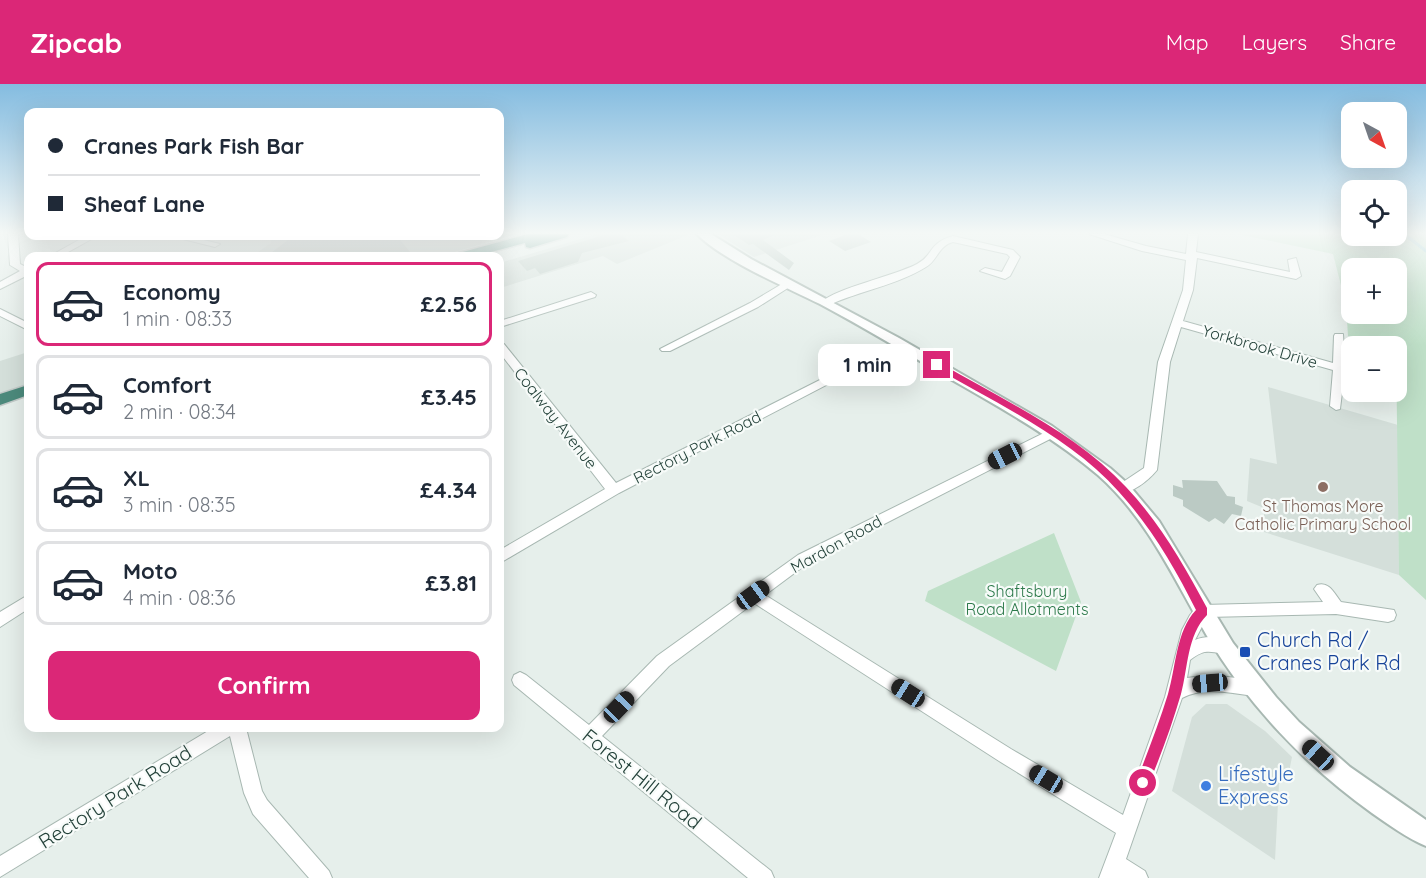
<!DOCTYPE html>
<meta charset="utf-8">
<style>
:root{--surface:#fff;--page:#f6f6f7;--text:#1f2937;--muted:#747a83;--line:#e0e1e3;--accent:#db2777}
body{margin:0;font-family:Quicksand,sans-serif;background:var(--page);color:var(--text);height:100vh;display:flex;flex-direction:column;font-size:22px;white-space:nowrap}
*{box-sizing:border-box;margin:0}
p{font-size:20px;color:var(--muted)}
.icon{flex:none;width:33px;height:33px;fill:none;stroke:currentColor;stroke-width:2;stroke-linecap:round;stroke-linejoin:round}
.map{position:relative;flex:1;overflow:hidden}
.sheet{position:absolute;left:24px;top:168px;width:480px;height:480px;display:flex;flex-direction:column;background:var(--surface);border-radius:12px;box-shadow:0 6px 24px #0002}
.sheet>*{flex:none}
.hud{position:absolute;left:24px;top:24px;width:480px;height:132px;border-radius:12px;box-shadow:0 6px 24px #0002;display:grid;align-content:center;height:132px;padding:0 24px;background:var(--surface)}
.needle{width:39px;rotate:140deg}
.controls{position:absolute;left:1341px;top:18px;display:grid;gap:12px}
.controls a{display:grid;place-items:center;width:66px;height:66px;border-radius:12px;background:var(--surface);box-shadow:0 6px 24px #0002;font-size:30px}
.end{position:absolute;width:27px;height:27px;margin:-14px;border:8px solid #db2777;background:#fff;box-shadow:0 0 0 3px #fff}
.from{border-radius:50%}
.bubble{position:absolute;height:42px;border-radius:12px;background:var(--surface);box-shadow:0 6px 24px #0002;font-size:20px;font-weight:700;line-height:42px;text-align:center}
.car{position:absolute;width:18px;height:36px;margin:-18px -9px;border-radius:8px;box-shadow:0 0 4px 2px #0007;background:linear-gradient(#222 24%,#8ab4d8 0 40%,#222 0 76%,#8ab4d8 0 86%,#222 0)}
.hud b{display:flex;align-items:center;gap:21px;height:57px;font-size:22px}
.hud b+b{border-top:2px solid var(--line)}
.hud i{width:15px;height:15px;background:var(--text)}
ul{padding:10px 0 0;list-style:none}
li{display:flex;align-items:center;gap:18px;height:84px;margin:0 12px 9px;padding:0 12px;border:3px solid var(--line);border-radius:12px}
li div{flex:1}
li b{display:block;font-size:22px}
li em{font-style:normal;font-weight:700}
li.selected{border-color:var(--accent)}
li>.icon{width:54px;height:54px;stroke-width:1.5}
.button{display:flex;gap:12px;margin-top:auto;padding:12px 24px}
.button a{flex:1;height:69px;border-radius:12px;background:var(--accent);color:#fff;font-size:24px;font-weight:700;line-height:69px;text-align:center}
header{display:flex;align-items:center;gap:36px;box-sizing:border-box;height:84px;padding:0 30px;background:var(--accent);color:#fff}
header strong{font-size:28px}
nav{display:flex;gap:33px;margin-inline-start:auto;font-size:21px}
.map>svg:first-child{display:block}
</style>
<header>
<strong>Zipcab</strong>
<nav><a>Map</a><a>Layers</a><a>Share</a></nav>
</header>
<div class="map">
<svg width="1426" height="794" viewBox="0 0 1426 794">
<rect width="100%" height="100%" fill="#e6efeb"/>
<path fill="#d4dfda" d="M 500,150 L 518,150 L 440,172 L 252,172 L 271,159 L 271,152 Z
M 597,150 L 688,151 L 617,180 L 603,172 L 500,204 L 500,179 Z
M 718,150 L 825,150 L 754,173 Z
M 28,268 L 28,301 L 0,311 L 0,277 Z
M 1268,303 L 1398,341 L 1399,491 L 1264,448 L 1264,424 L 1247,417 L 1250,374 L 1277,380 Z
M 1206,620 L 1227,620 L 1265,647 L 1292,673 L 1289,688 L 1279,700 L 1275,776 L 1172,707 L 1192,633 Z"/>
<path fill="#bfe0c8" fill-rule="evenodd" d="M 1238,150 L 1426,150 L 1426,516 L 1399,491 L 1396,262 L 1348,252 L 1346,221 L 1333,170 ZM 1352,184 L 1396,184 L 1396,230 L 1352,230 Z
M 1054,449 L 1081,518 L 1056,587 L 925,517 L 928,507 Z"/>
<g fill="none" stroke-linecap="round" stroke-linejoin="round">
<path stroke="#8ec9d4" stroke-width="3" d="M 1404,150 L 1426,167"/>
</g>
<path fill="#bbcac4" d="M 607,150 L 620,150 L 629,157 L 582,169 L 578,178 L 540,190 L 535,184 L 527,187 L 518,177 Z
M 733,150 L 777,150 L 763,156 L 794,179 L 789,186 L 753,160 L 749,161 Z
M 848,150 L 858,150 L 871,158 L 845,167 L 829,157 Z
M 293,152 L 397,152 L 410,168 L 394,172 L 267,172 Z
M 1182,396 L 1217,397 L 1227,412 L 1235,413 L 1235,420 L 1243,423 L 1241,432 L 1232,430 L 1224,440 L 1215,434 L 1209,438 L 1183,422 L 1183,416 L 1173,412 L 1173,401 L 1183,404 Z"/>
<g fill="none" stroke-linecap="round" stroke-linejoin="round">
<defs>
<path id="minor" d="M 8,150 L 18,150 L 20,180 L 28,184 L 28,191 L 0,205 L 0,198 L 20,187 L 10,181 Z
M 1089,150 L 1104,150 L 1146,162 L 1186,170 L 1188,150 L 1198,150 L 1196,168 L 1290,188 L 1288,176 L 1296,174 L 1301,192 L 1296,195 L 1197,174 L 1193,206 L 1183,237 L 1333,279 L 1334,252 L 1335,250 L 1343,250 L 1345,284 L 1340,325 L 1336,326 L 1330,322 L 1333,286 L 1181,243 L 1170,278 L 1157,386 C 1149,396 1130,412 1117,408 L 1115,405 L 1117,402 L 1144,384 L 1158,278 L 1183,206 L 1186,176 L 1142,167 Z
M 86,152 L 97,152 L 61,172 L 50,172 Z
M 171,152 L 187,152 L 220,160 L 215,163 Z
M 953,152 L 1013,166 L 1020,173 L 1010,192 L 1005,195 L 980,187 L 985,184 L 1002,188 L 1010,173 L 1007,170 L 953,158 C 938,162 938,176 926,183 C 897,201 860,207 829,221 L 825,222 L 820,219 C 838,203 892,193 917,180 C 934,171 928,159 953,152 Z
M 787,197 L 792,200 L 791,202 L 758,223 L 670,267 L 662,267 L 660,265 L 750,219 Z
M 591,208 L 596,211 L 595,213 L 500,243 L 500,237 Z
M 0,225 L 28,239 L 28,246 L 0,232 Z
M 899,256 L 905,259 L 903,261 L 619,409 L 500,479 L 500,466 L 605,405 L 500,269 L 500,259 L 504,260 L 616,399 Z
M 1052,345 L 1058,349 L 1056,352 L 808,479 L 765,511 L 1011,665 L 1123,731 L 1165,613 L 1182,546 L 1190,531 L 1197,522 L 1203,521 L 1323,518 L 1314,505 L 1317,501 C 1329,497 1334,509 1341,518 L 1394,526 L 1396,531 L 1394,536 L 1388,538 L 1336,530 L 1207,533 L 1195,556 C 1207,551 1218,553 1230,557 L 1232,562 L 1230,567 C 1213,573 1210,560 1190,576 L 1187,594 L 1210,591 L 1254,596 L 1260,599 L 1263,604 L 1260,609 L 1254,612 C 1230,609 1205,602 1182,614 L 1126,775 L 1145,787 L 1148,794 L 1099,794 L 1116,749 L 999,677 L 754,519 L 669,582 L 602,652 L 771,787 L 774,794 L 748,794 L 514,601 L 512,596 L 514,591 L 520,588 L 526,591 L 589,641 L 657,572 L 798,471 Z
M 28,511 L 28,525 L 0,543 L 0,528 Z
M 213,644 L 246,644 L 262,707 L 267,716 L 329,787 L 332,794 L 309,794 L 253,730 L 244,709 L 230,652 L 0,793 L 0,772 Z"/>
<path id="tertiary" d="M 697,150 L 711,150 L 751,175 L 899,254 L 1052,342 L 1110,384 L 1128,400 L 1159,437 L 1233,559 L 1276,613 L 1299,638 L 1350,683 L 1426,736 L 1426,762 C 1407,754 1389,741 1372,729 C 1306,682 1248,621 1207,552 C 1174,495 1148,435 1098,391 C 1052,352 999,323 947,293 C 905,268 863,243 820,220 C 786,203 722,176 697,150 Z"/>
<path id="trunk" d="M 528,150 L 569,150 L 567,153 L 530,164 L 526,163 L 525,159 L 476,172 L 458,172 L 459,169 Z
M 28,301 L 28,311 L 0,321 L 0,310 Z"/>
</defs>
<use href="#minor" stroke="#a8b8b2" stroke-width="2"/>
<use href="#tertiary" stroke="#a8b8b2" stroke-width="4"/>
<use href="#trunk" stroke="#c2cac8" stroke-width="3"/>
<use href="#minor" fill="#fff" fill-rule="evenodd"/>
<use href="#tertiary" fill="#fff" fill-rule="evenodd"/>
<use href="#trunk" fill="#4c8a7c" fill-rule="evenodd"/>
</g>
<linearGradient id="sky" x2="0" y2="1"><stop stop-color="#84bce0"/><stop offset="0.57" stop-color="#f4f8f6"/><stop offset="1" stop-color="#f4f8f6" stop-opacity="0"/></linearGradient>
<rect width="1426" height="261" fill="url(#sky)"/>
<path fill="#db2777" d="M 934,279 L 940,279 C 1003,316 1076,349 1126,403 C 1160,439 1184,481 1207,524 L 1207,531 C 1187,551 1188,584 1181,610 C 1172,641 1160,674 1147,704 L 1143,705 L 1138,704 L 1136,699 C 1147,669 1159,640 1168,610 C 1176,583 1176,547 1196,526 C 1175,484 1151,443 1119,408 C 1070,353 997,320 934,283 Z"/>
<circle fill="#8d6e63" stroke="#f7fbf9" stroke-width="2" cx="1323" cy="403" r="6"/>
<rect fill="#1a4fb4" stroke="#f7fbf9" stroke-width="2" x="1239" y="562" width="12" height="12" rx="3"/>
<circle fill="#3f7fe0" stroke="#f7fbf9" stroke-width="2" cx="1206" cy="702" r="6"/>
<g text-anchor="middle" stroke-width="4.5" stroke-linejoin="round" paint-order="stroke">
<g font-size="16" fill="#24423a" stroke="#f7fbf9">
<text transform="translate(1260 262) rotate(16)" y="6">Yorkbrook Drive</text>
<text transform="translate(556 334) rotate(52)" y="6">Coalway Avenue</text>
<text transform="translate(697 363) rotate(-27)" y="6">Rectory Park Road</text>
<text transform="translate(836 460) rotate(-29)" y="6">Mardon Road</text>
</g>
<g font-size="16" fill="#785e54" stroke="#f7fbf9">
<text x="1323" y="428">St Thomas More<tspan x="1323" dy="18">Catholic Primary School</tspan></text>
</g>
<g font-size="16" fill="#2d7a4b" stroke="#f7fbf9">
<text x="1027" y="513">Shaftsbury<tspan x="1027" dy="18">Road Allotments</tspan></text>
</g>
<g font-size="20" fill="#164399" stroke="#f7fbf9" text-anchor="start">
<text x="1257" y="563">Church Rd /<tspan x="1257" dy="23">Cranes Park Rd</tspan></text>
</g>
<g font-size="20" fill="#366cbe" stroke="#f7fbf9" text-anchor="start">
<text x="1218" y="697">Lifestyle<tspan x="1218" dy="23">Express</tspan></text>
</g>
<g font-size="20" fill="#24423a" stroke="#f7fbf9">
<text transform="translate(642 695) rotate(39)" y="7">Forest Hill Road</text>
<text transform="translate(115 713) rotate(-32)" y="7">Rectory Park Road</text>
</g>
</g>
</svg>
<div class="controls">
<a><svg class="needle" viewBox="-14 -14 28 28"><path d="M0-13l5 13h-10z" fill="#e53935"/><path d="M0 13l5-13h-10z" fill="#747a83"/></svg></a>
<a><svg class="icon" aria-label="locate" viewBox="0 0 24 24"><circle cx="12" cy="12" r="6"/><path d="M12 2v4M12 18v4M2 12h4M18 12h4"/></svg></a>
<a>+</a>
<a>−</a>
</div>
<i class="end from" style="left:1143px;top:699px"></i>
<i class="end" style="left:937px;top:281px"></i>
<div class="bubble" style="left:818px;top:260px;width:99px">1 min</div>
<i class="car" style="left:1005px;top:372px;rotate:243deg"></i>
<i class="car" style="left:753px;top:511px;rotate:54deg"></i>
<i class="car" style="left:1210px;top:599px;rotate:265deg"></i>
<i class="car" style="left:908px;top:609px;rotate:302deg"></i>
<i class="car" style="left:619px;top:623px;rotate:44deg"></i>
<i class="car" style="left:1318px;top:671px;rotate:312deg"></i>
<i class="car" style="left:1046px;top:695px;rotate:301deg"></i>
<div class="hud">
<b><i class="from"></i>Cranes Park Fish Bar</b>
<b><i></i>Sheaf Lane</b>
</div>
<section class="sheet">
<ul>
<li class="selected"><svg class="icon" aria-label="car" viewBox="0 0 24 24"><path d="M5 17H2v-5l4-1 3-4h7l3 4 3 1v5h-3M9 17h6M6 11h13"/><circle cx="7" cy="17" r="2"/><circle cx="17" cy="17" r="2"/></svg><div><b>Economy</b><p>1 min · 08:33</p></div><em>£2.56</em></li>
<li><svg class="icon" aria-label="car" viewBox="0 0 24 24"><path d="M5 17H2v-5l4-1 3-4h7l3 4 3 1v5h-3M9 17h6M6 11h13"/><circle cx="7" cy="17" r="2"/><circle cx="17" cy="17" r="2"/></svg><div><b>Comfort</b><p>2 min · 08:34</p></div><em>£3.45</em></li>
<li><svg class="icon" aria-label="car" viewBox="0 0 24 24"><path d="M5 17H2v-5l4-1 3-4h7l3 4 3 1v5h-3M9 17h6M6 11h13"/><circle cx="7" cy="17" r="2"/><circle cx="17" cy="17" r="2"/></svg><div><b>XL</b><p>3 min · 08:35</p></div><em>£4.34</em></li>
<li><svg class="icon" aria-label="car" viewBox="0 0 24 24"><path d="M5 17H2v-5l4-1 3-4h7l3 4 3 1v5h-3M9 17h6M6 11h13"/><circle cx="7" cy="17" r="2"/><circle cx="17" cy="17" r="2"/></svg><div><b>Moto</b><p>4 min · 08:36</p></div><em>£3.81</em></li>
</ul>
<div class="button"><a>Confirm</a></div>
</section>
</div>
